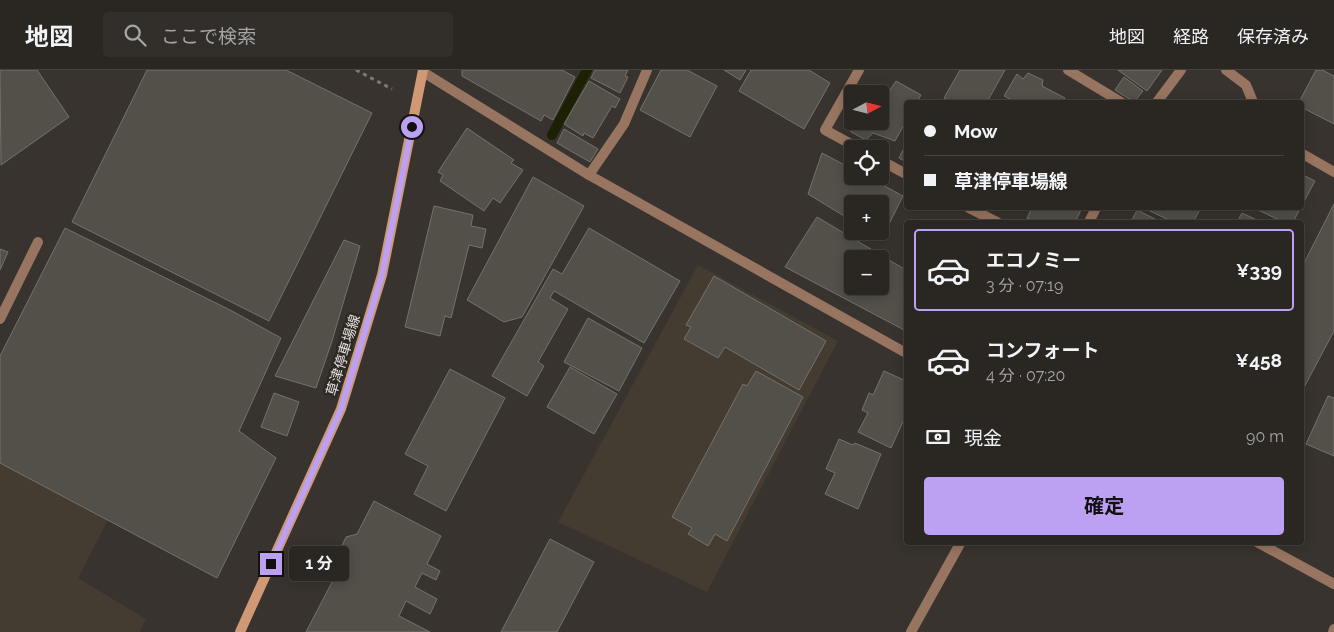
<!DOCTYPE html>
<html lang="ja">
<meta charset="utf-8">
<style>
:root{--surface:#2a2622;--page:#322e2a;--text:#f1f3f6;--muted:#a5a5a5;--line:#464340;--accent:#bca0f2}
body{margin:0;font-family:Raleway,"Noto Sans JP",sans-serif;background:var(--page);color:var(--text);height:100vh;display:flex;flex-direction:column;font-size:19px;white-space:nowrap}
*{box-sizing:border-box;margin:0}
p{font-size:16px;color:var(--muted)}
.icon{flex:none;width:28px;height:28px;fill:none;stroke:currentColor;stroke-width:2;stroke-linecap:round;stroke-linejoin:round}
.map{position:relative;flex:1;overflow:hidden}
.sheet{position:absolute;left:904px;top:150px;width:400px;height:325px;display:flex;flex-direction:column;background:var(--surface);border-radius:5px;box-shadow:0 2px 12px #0003,0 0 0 1px var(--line)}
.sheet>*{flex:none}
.top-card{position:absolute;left:904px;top:30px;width:400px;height:110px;border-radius:5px;box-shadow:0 2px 12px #0003,0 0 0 1px var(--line);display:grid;align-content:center;height:110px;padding:0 20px;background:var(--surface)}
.needle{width:32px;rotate:83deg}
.tools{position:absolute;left:844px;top:15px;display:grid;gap:10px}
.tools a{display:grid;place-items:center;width:45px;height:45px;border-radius:5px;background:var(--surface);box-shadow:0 2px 12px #0003,0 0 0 1px var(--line);font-size:25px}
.end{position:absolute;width:22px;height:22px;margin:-11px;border:6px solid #bca0f2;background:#111;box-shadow:0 0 0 2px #111}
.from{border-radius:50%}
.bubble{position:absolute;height:35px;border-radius:5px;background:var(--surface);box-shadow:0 2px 12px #0003,0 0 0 1px var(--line);font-size:16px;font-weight:700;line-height:35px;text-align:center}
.top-card b{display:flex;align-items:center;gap:18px;height:48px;font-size:19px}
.top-card b+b{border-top:1px solid var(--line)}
.top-card i{width:12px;height:12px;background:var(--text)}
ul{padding:9px 0 0;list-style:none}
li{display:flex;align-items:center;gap:15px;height:82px;margin:0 10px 8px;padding:0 10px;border:2px solid transparent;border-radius:5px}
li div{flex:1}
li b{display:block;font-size:19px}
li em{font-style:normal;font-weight:700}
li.active{border-color:var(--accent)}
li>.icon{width:45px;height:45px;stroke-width:1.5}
.pay{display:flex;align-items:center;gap:12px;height:55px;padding:0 20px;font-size:19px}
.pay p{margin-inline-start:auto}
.primary-button{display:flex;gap:10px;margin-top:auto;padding:10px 20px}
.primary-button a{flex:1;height:58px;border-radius:5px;background:var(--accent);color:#111;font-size:20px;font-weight:700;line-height:58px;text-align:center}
header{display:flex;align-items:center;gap:30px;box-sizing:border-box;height:70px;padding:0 25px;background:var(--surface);border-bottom:1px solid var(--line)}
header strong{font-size:24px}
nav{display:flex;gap:28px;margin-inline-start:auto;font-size:18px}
.search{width:350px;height:45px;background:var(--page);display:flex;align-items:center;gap:12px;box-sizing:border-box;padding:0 18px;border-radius:5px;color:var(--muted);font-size:19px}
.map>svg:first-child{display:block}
</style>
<header>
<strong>地図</strong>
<div class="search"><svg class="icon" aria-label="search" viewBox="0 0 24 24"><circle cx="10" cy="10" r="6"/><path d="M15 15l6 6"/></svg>ここで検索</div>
<nav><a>地図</a><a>経路</a><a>保存済み</a></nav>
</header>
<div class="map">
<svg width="1334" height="562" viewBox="0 0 1334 562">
<rect width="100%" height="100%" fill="#38332e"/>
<path fill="#443b31" d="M 698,195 L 838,271 L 707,522 L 558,452 Z
M 0,393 L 108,450 L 78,508 L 146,549 L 140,562 L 0,562 Z"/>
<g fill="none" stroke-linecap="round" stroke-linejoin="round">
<path stroke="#1e2003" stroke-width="10" d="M 552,65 L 587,0"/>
</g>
<path fill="#525049" stroke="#74726a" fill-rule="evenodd" d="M 0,0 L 37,0 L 69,47 L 1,95 Z
M 147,0 L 286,0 L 372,43 L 269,251 L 72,152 Z
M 462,0 L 562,0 L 575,7 L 553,50 L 544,45 L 541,51 L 462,6 Z
M 595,0 L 628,0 L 625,6 L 628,7 L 620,23 L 591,8 Z
M 661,0 L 687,0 L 717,16 L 690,67 L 640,40 Z
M 724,0 L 746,0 L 740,10 Z
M 751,0 L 809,0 L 830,13 L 804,59 L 739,21 Z
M 960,0 L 1005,0 L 987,32 L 952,32 L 944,28 Z
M 1118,0 L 1162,0 L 1147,21 Z
M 1316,0 L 1322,0 L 1334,6 L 1334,54 L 1301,37 L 1301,32 L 1299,32 Z
M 1028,3 L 1043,10 L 1042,16 L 1065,28 L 1062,32 L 1016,32 L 1004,26 L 1017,4 L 1023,9 Z
M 1124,7 L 1143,21 L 1134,32 L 1115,20 Z
M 589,11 L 620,29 L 615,38 L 612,36 L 593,68 L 584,63 L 583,66 L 564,54 Z
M 896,11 L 921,25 L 917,32 L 906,32 L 906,51 L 895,71 L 873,63 L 866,70 L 851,62 L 850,54 L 852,51 L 880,51 L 880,26 L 888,23 Z
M 467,58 L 514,90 L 511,93 L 523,100 L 500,133 L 493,128 L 484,141 L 440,111 L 443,105 L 438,102 Z
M 564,59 L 598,79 L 590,92 L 557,73 Z
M 906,74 L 906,92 L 899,88 Z
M 822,83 L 852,99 L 852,106 L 866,106 L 903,126 L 889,154 L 880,149 L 880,134 L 852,134 L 852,144 L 849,149 L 808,124 Z
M 1301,104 L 1315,111 L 1293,152 L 1283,152 L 1254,138 L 1301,138 Z
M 533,107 L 584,136 L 522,247 L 504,252 L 467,230 Z
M 1334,134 L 1334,261 L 1301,323 L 1301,199 Z
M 434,136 L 473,145 L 471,156 L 486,159 L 482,178 L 469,175 L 451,248 L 445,246 L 440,266 L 405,257 Z
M 1032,138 L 1082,138 L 1075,152 L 1037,152 L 1027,148 Z
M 1149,138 L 1201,138 L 1193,152 L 1173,152 L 1148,140 Z
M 1137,140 L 1161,152 L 1131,152 Z
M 1242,143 L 1261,152 L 1237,152 Z
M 817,147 L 906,200 L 906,261 L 785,197 ZM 852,189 L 880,189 L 880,216 L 852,216 Z
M 65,158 L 232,241 L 281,268 L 239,361 L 276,388 L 217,508 L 0,393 L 0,286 Z
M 589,158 L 680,211 L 644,273 L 554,221 L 550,228 L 568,239 L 538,292 L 544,296 L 527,326 L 492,306 L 553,199 L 562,204 Z
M 344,170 L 360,176 L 332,271 L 316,318 L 275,306 Z
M 0,179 L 8,182 L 0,200 Z
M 714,206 L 826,271 L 799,320 L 725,277 L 718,288 L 684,269 L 691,257 L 686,255 Z
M 588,248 L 642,278 L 619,321 L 564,292 Z
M 570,297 L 617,324 L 594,364 L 547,337 Z
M 450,299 L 505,328 L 446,441 L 414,424 L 428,396 L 405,384 Z
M 756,301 L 803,327 L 727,471 L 715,464 L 708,476 L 688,464 L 692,458 L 672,447 L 743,314 L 747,316 Z
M 884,301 L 906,311 L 906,345 L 891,378 L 858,362 L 868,343 L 862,340 L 869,323 L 873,325 Z
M 274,323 L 299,332 L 287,366 L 261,357 Z
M 1328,326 L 1334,328 L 1334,386 L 1306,374 Z
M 839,369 L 853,375 L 855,373 L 881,384 L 858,439 L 825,424 L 835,403 L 826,399 Z
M 374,431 L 441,466 L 427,494 L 440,501 L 436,510 L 422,503 L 415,517 L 437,529 L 430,544 L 406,531 L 399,546 L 430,562 L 306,562 L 343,491 L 340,480 L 346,467 L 357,464 Z
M 550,469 L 594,492 L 557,562 L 501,562 Z"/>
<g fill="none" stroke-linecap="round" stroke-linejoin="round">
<path stroke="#7c7874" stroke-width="3" stroke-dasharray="4 4" stroke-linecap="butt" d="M 356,0 L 392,19"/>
<path stroke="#987560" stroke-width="10" d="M 859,0 L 825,60 L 860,79
M 1068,0 L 1121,32
M 1226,0 L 1246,15 L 1253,32
M 1301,83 L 1334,102
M 880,90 L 906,104
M 589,105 L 624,54 L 647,0
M 969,138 L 997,152
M 0,249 L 38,172"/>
<path stroke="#987560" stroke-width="10" d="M 423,2 L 589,105 L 906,283
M 1157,32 L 1181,0
M 1089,152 L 1096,138
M 1257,472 L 1334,514
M 911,562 L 961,472
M 1333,562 L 1334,559"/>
<path stroke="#d09976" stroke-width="10" d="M 240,562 L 341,339 L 382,205 L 423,0"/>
</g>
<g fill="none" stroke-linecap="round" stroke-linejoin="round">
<path stroke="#bca0f2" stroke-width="6" d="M 271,494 L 341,339 L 382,205 L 412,57"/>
</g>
<g text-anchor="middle" stroke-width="5" stroke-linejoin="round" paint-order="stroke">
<g font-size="14" fill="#e4e1de" stroke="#2e2924">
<text transform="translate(343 285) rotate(-73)" y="5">草津停車場線</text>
</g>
</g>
</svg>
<div class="tools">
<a><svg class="needle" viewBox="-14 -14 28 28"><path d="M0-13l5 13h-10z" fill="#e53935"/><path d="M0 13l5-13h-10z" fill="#a5a5a5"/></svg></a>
<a><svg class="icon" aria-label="locate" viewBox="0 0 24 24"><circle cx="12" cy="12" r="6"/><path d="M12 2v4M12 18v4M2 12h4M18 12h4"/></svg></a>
<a>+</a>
<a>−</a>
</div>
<i class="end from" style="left:412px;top:57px"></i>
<i class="end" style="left:271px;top:494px"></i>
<div class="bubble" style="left:289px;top:476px;width:60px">1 分</div>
<div class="top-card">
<b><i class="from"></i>Mow</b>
<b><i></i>草津停車場線</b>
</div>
<section class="sheet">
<ul>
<li class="active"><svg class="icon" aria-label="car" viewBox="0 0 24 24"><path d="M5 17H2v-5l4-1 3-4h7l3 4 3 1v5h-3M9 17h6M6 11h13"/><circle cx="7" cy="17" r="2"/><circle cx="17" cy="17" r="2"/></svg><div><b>エコノミー</b><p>3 分 · 07:19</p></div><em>¥339</em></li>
<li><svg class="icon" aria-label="car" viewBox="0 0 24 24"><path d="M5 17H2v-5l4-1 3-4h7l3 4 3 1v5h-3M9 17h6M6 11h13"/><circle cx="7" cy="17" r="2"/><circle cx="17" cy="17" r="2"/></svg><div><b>コンフォート</b><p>4 分 · 07:20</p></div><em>¥458</em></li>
</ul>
<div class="pay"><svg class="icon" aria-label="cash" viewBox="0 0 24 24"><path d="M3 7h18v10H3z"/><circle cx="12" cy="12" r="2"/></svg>現金<p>90 m</p></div>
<div class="primary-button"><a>確定</a></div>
</section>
</div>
